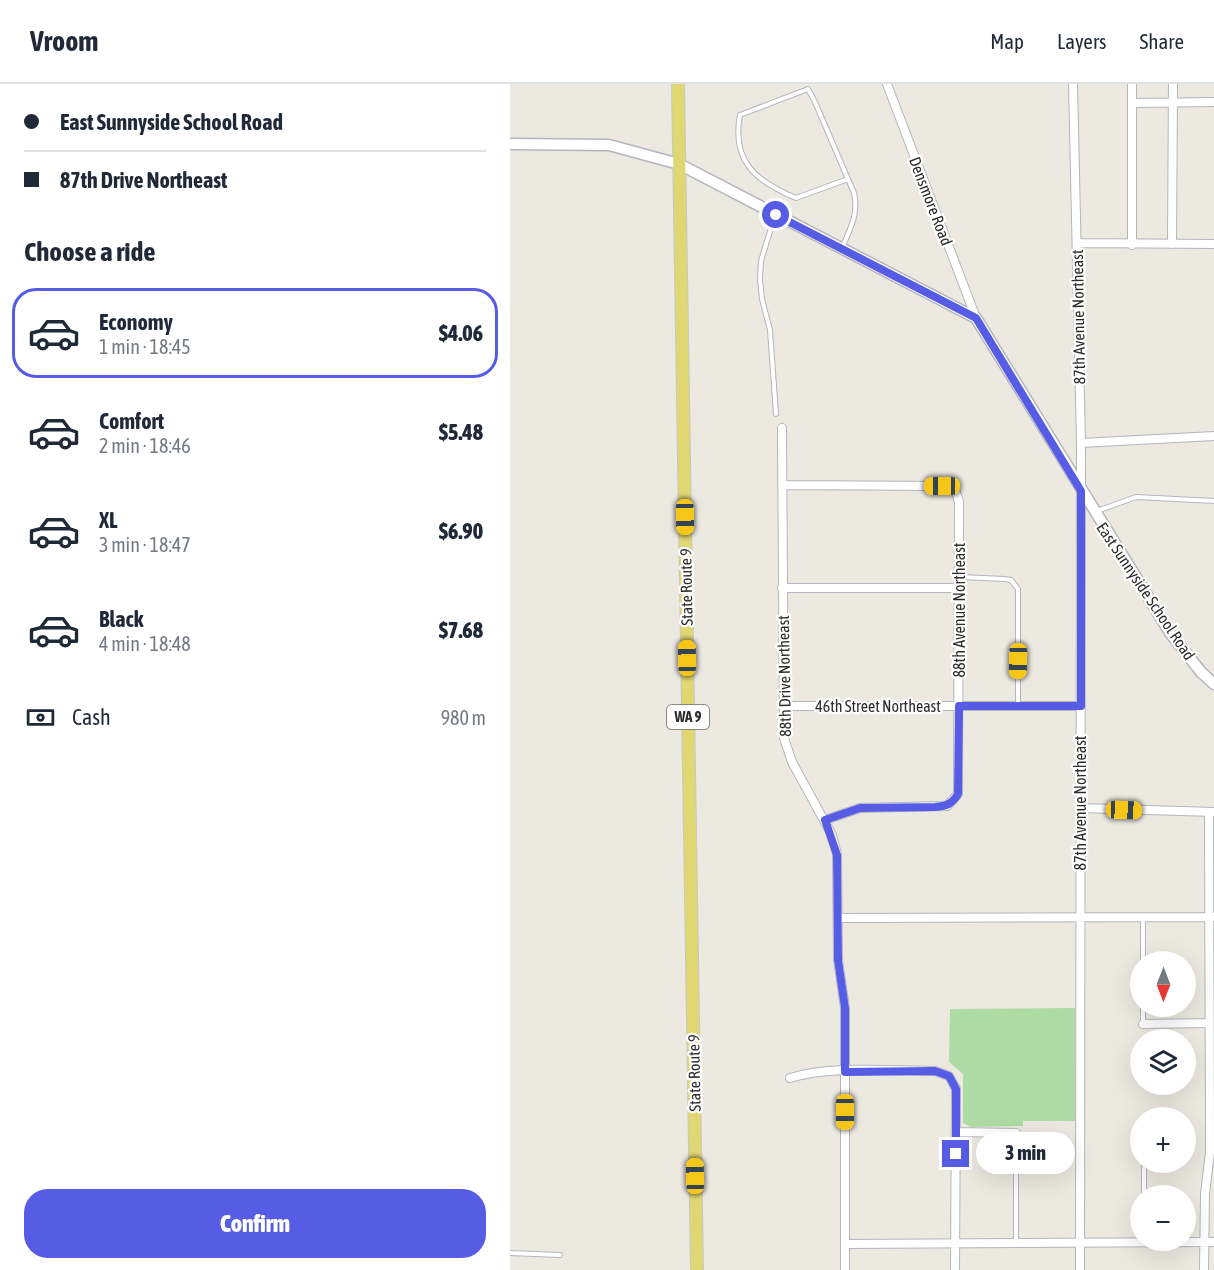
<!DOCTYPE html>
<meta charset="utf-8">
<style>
:root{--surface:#fff;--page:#f2f2f3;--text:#1f2937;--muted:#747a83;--line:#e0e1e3;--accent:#565ce4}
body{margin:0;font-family:"Asap Condensed",sans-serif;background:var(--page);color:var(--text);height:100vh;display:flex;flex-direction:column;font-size:22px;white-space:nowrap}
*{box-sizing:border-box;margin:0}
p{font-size:20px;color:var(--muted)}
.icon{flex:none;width:33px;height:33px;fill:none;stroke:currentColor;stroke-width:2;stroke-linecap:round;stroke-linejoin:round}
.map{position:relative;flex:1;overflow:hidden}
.drawer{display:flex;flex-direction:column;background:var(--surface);width:510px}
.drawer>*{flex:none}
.top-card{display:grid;align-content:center;height:132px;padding:0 24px;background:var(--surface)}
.needle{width:39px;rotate:180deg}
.buttons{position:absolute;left:620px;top:867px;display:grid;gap:12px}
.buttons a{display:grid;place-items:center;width:66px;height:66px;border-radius:50%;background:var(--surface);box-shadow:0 6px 24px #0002;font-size:30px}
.end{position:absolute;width:27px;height:27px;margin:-14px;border:8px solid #565ce4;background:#fff;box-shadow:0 0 0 3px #fff}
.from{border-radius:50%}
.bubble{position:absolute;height:42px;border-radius:21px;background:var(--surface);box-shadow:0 6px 24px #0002;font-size:20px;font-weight:800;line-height:42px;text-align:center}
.car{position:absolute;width:18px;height:36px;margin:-18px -9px;border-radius:8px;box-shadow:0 0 4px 2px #0007;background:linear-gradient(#f5c518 24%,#345 0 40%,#f5c518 0 76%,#345 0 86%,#f5c518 0)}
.top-card b{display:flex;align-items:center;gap:21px;height:57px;font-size:22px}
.top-card b+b{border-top:2px solid var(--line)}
.top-card i{width:15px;height:15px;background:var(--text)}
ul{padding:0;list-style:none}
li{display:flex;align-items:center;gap:18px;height:90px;margin:0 12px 9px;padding:0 12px;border:3px solid transparent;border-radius:24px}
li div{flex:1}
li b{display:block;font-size:22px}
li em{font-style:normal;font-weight:800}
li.active{border-color:var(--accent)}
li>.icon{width:54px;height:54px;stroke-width:1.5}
h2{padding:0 24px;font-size:27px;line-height:72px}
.pay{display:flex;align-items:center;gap:15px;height:66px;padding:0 24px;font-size:22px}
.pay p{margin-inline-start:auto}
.button{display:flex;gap:12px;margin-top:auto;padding:12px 24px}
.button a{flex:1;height:69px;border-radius:24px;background:var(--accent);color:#fff;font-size:24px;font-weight:800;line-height:69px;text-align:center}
header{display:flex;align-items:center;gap:36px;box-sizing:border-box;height:84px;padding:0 30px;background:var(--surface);border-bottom:2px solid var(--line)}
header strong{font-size:28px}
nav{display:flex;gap:33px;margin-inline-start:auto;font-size:21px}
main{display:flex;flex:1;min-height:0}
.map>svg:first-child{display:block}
</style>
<header>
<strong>Vroom</strong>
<nav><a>Map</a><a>Layers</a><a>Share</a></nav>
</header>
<main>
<section class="drawer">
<div class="top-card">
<b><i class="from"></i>East Sunnyside School Road</b>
<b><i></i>87th Drive Northeast</b>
</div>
<h2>Choose a ride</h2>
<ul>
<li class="active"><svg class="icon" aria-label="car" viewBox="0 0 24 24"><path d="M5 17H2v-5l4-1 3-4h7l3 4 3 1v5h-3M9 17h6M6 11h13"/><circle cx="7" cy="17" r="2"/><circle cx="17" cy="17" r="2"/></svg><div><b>Economy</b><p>1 min · 18:45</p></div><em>$4.06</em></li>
<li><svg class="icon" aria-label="car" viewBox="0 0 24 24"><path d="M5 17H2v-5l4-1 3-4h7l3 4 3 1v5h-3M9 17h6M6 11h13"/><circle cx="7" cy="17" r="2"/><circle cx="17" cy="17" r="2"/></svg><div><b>Comfort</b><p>2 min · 18:46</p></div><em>$5.48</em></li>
<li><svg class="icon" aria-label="car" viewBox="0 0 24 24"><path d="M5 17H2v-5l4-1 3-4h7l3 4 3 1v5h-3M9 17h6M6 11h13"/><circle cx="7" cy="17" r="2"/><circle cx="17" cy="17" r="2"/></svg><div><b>XL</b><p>3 min · 18:47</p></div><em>$6.90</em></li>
<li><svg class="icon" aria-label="car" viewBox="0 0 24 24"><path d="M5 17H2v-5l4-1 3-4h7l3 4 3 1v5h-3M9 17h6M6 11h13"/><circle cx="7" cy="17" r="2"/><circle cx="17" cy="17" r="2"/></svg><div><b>Black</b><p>4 min · 18:48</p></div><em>$7.68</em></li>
</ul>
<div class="pay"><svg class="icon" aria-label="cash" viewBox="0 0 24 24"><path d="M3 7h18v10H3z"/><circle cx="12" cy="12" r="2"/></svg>Cash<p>980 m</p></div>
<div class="button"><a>Confirm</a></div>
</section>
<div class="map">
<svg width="704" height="1186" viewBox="0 0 704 1186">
<rect width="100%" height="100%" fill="#ece9e1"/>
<path fill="#afdba4" d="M 565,924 L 565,1037 L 513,1037 L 513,1042 L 461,1043 L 453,1039 L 453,990 L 439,978 L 440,925 Z"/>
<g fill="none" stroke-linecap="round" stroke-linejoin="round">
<defs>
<path id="lane" d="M 265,131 L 251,177 L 250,195 L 252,215 L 260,246 L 266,330
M 332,164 C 340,145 349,130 344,109 L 305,18 L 298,5 L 230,31 C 221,78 247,98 286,114 L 338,95
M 587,427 L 626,413 L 704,417
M 450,493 L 495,495 L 501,496 L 508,505 L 508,621
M 633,833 L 633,878
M 633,922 L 633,939
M 506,1049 L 506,1158
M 634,1084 L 634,1112
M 0,1169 L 50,1171"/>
<path id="street" d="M 377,0 L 466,234
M 563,0 L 571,359 L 570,1186
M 622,0 L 622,161
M 622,19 L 704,18
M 567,159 L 704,160
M 662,160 L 663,0
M 272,344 L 274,654 L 282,678 L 322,751 L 327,770 L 328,876 L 335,924 L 335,1186
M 571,359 L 704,352
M 272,401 L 432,402 L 445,406 L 449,418 L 448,710 L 437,722 L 350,724 L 315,736
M 272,504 L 449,504
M 273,622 L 571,622
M 570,724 L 704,728
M 328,834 L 703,833
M 633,940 L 698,939
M 280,994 C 322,981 380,987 425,987 L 439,992 L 446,1005 L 445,1186
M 446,1048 L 506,1049
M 335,1160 L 704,1158
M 694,1186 L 695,1110 L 700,1068 L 699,728"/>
<path id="secondary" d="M 0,60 L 99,61 L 169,80 L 466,234 L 661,550 L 691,588 L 704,600"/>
<path id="primary" d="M 168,0 L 187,1186"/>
</defs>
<use href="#lane" stroke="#b4b5be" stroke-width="6"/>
<use href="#street" stroke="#b4b5be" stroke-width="10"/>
<use href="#secondary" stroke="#b4b5be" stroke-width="13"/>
<use href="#primary" stroke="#c8c8c8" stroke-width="14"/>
<use href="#lane" stroke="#fff" stroke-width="4"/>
<use href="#street" stroke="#fff" stroke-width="8"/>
<use href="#secondary" stroke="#fff" stroke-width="10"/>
<use href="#primary" stroke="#e0d672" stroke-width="12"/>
</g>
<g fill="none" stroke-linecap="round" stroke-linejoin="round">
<path stroke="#565ce4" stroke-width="8" d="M 266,131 L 466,234 L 571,407 L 571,622 L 449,622 L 448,710 C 442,720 437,722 425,723 L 350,724 L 315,736 L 327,771 L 328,876 L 335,924 L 335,988 L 425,987 L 439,992 L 446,1005 L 446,1070"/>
</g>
<g text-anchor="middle" stroke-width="4.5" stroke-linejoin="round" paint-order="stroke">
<rect fill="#fff" stroke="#6b6b6b" stroke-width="1.5" x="157" y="621" width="42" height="24" rx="4.5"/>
<g font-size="15" font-weight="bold" fill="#2c2c2c">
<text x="178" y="638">WA 9</text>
</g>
<g font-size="16" fill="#2c2c2c" stroke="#fff">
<text transform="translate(421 117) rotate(69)" y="6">Densmore Road</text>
<text transform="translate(568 233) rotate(-91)" y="6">87th Avenue Northeast</text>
<text transform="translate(176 503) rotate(-91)" y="6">State Route 9</text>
<text transform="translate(636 507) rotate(56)" y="6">East Sunnyside School Road</text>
<text transform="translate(449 526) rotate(-90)" y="6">88th Avenue Northeast</text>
<text transform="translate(274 592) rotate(-91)" y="6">88th Drive Northeast</text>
<text x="368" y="628">46th Street Northeast</text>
<text transform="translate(570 719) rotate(-90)" y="6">87th Avenue Northeast</text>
<text transform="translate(184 989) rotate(-91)" y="6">State Route 9</text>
</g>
</g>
</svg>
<div class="buttons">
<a><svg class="needle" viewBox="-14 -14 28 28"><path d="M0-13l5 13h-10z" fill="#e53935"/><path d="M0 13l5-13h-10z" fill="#747a83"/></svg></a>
<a><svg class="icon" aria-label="layers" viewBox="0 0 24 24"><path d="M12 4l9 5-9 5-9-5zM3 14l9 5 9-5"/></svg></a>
<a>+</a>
<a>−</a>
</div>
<i class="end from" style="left:266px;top:131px"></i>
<i class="end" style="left:446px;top:1070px"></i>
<div class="bubble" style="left:466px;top:1048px;width:99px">3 min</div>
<i class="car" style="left:432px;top:402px;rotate:270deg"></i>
<i class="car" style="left:175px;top:433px;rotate:179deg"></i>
<i class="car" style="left:177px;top:574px;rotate:359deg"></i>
<i class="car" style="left:508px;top:577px;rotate:181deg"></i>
<i class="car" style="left:614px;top:726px;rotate:92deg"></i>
<i class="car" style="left:335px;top:1028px;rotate:180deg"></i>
<i class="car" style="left:185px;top:1092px;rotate:359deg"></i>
</div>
</main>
